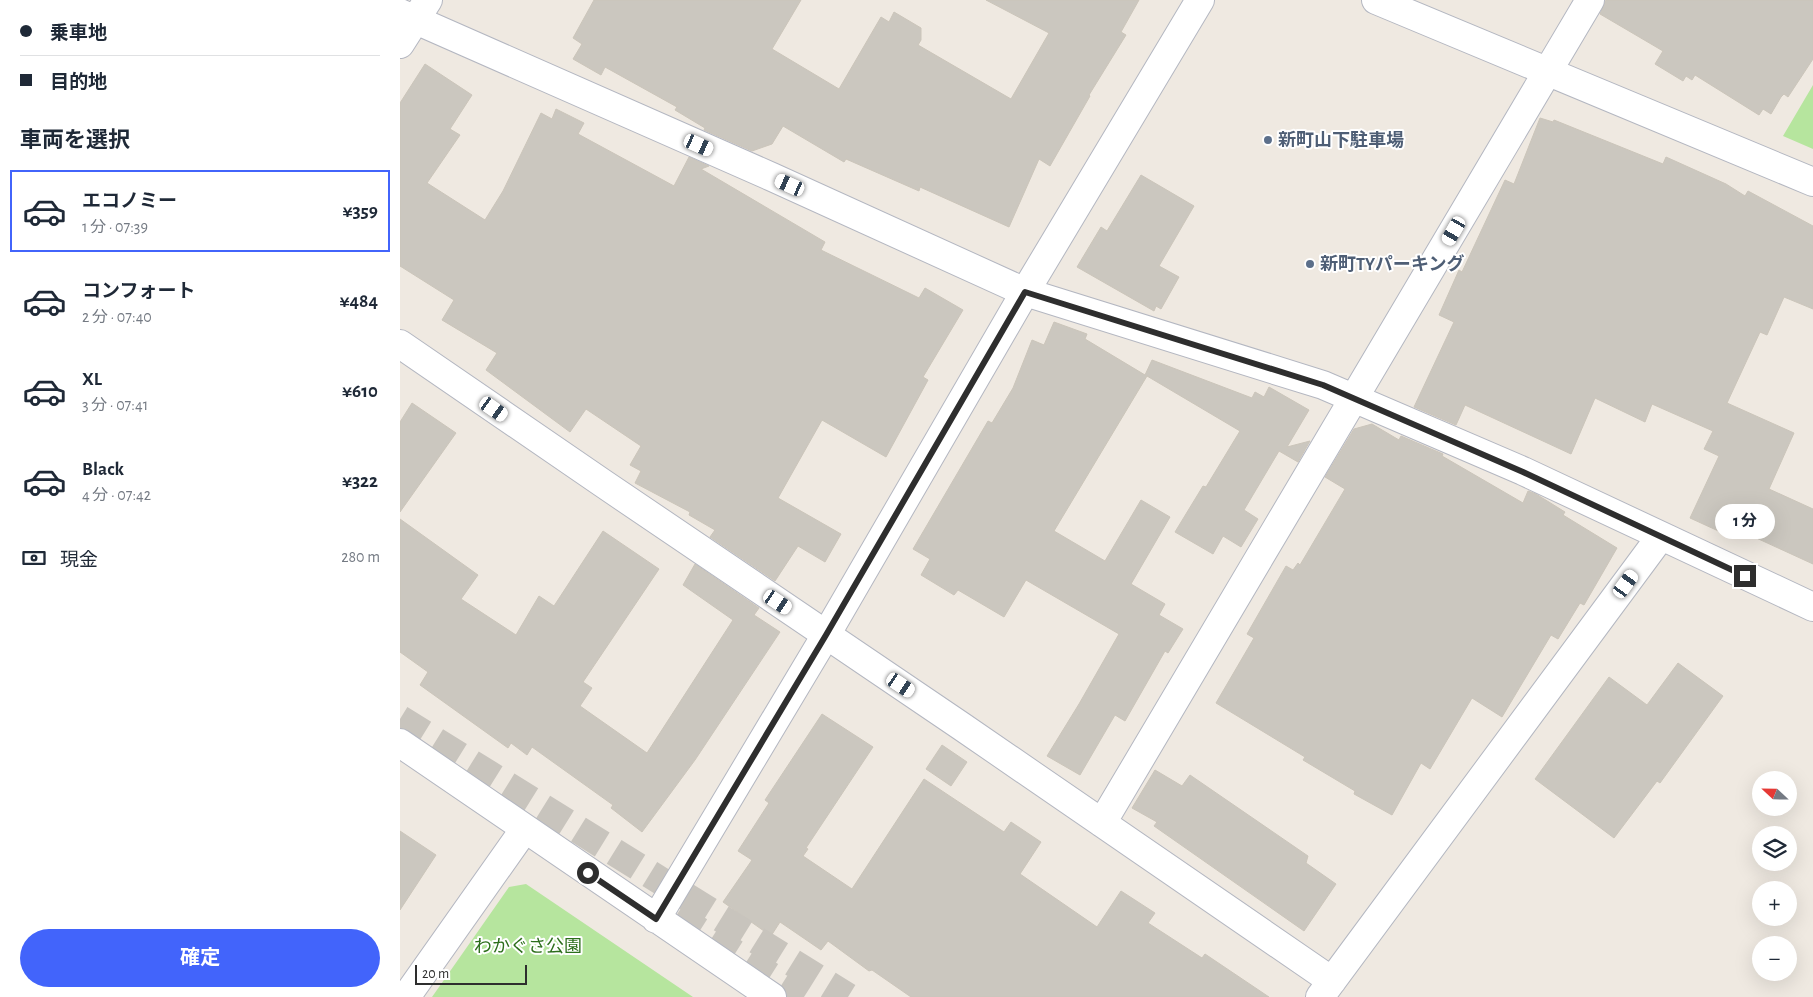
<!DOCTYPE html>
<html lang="ja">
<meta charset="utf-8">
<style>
:root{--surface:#fff;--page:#f6f6f7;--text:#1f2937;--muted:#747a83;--line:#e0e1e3;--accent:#4264fb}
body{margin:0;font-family:"Alegreya Sans","Noto Sans JP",sans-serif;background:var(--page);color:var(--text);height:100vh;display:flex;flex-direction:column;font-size:19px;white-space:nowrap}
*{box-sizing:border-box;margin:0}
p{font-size:16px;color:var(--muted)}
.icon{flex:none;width:28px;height:28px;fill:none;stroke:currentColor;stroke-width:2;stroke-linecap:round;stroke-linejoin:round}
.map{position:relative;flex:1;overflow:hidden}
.sheet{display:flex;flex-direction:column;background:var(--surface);width:400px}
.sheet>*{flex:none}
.top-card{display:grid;align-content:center;height:110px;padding:0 20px;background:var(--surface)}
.needle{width:32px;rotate:292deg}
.tools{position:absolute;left:1352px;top:771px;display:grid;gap:10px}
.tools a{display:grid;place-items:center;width:45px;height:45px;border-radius:50%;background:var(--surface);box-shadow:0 5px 20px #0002;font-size:25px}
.scale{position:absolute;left:15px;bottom:12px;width:112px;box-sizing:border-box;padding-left:5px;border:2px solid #2e2e2e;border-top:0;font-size:14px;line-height:18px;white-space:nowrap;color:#2e2e2e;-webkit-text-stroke:4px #fff;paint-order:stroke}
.end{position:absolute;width:22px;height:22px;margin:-11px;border:6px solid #2e2e2e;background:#fff;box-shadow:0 0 0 2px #fff}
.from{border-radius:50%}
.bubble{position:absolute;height:35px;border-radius:18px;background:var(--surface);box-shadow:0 5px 20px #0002;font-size:16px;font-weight:700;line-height:35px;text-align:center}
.car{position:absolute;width:15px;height:30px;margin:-15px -8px;border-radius:6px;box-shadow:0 0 4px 1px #0007;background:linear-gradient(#fff 24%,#345 0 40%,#fff 0 76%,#345 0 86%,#fff 0)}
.top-card b{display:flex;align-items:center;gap:18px;height:48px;font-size:19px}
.top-card b+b{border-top:1px solid var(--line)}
.top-card i{width:12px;height:12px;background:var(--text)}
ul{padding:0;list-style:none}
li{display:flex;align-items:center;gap:15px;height:82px;margin:0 10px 8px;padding:0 10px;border:2px solid transparent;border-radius:0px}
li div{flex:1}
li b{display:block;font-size:19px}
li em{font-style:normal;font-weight:700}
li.selected{border-color:var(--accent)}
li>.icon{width:45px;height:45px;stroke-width:1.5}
h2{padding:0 20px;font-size:22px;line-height:60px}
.pay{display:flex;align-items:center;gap:12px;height:55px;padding:0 20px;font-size:19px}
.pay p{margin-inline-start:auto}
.primary-button{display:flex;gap:10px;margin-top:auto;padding:10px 20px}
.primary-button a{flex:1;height:58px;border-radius:30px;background:var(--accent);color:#fff;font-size:20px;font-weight:700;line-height:58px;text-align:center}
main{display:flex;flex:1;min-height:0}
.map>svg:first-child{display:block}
</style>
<main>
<section class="sheet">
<div class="top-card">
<b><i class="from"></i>乗車地</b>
<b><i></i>目的地</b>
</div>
<h2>車両を選択</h2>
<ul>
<li class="selected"><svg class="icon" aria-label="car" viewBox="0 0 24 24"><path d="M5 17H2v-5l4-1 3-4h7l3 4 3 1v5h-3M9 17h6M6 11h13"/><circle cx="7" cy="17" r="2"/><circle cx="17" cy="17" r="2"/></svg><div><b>エコノミー</b><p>1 分 · 07:39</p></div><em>¥359</em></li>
<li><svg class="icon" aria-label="car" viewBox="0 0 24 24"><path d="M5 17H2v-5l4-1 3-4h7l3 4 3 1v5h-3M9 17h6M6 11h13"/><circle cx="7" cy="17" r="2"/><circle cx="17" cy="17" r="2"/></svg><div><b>コンフォート</b><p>2 分 · 07:40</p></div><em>¥484</em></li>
<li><svg class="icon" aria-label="car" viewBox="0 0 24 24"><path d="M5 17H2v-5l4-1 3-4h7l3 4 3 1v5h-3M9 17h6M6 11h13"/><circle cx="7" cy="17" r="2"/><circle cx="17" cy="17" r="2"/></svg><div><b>XL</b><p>3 分 · 07:41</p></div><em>¥610</em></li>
<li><svg class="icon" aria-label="car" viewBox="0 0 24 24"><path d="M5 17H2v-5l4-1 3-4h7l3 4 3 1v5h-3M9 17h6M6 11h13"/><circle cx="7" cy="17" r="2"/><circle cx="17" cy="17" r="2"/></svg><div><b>Black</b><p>4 分 · 07:42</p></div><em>¥322</em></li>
</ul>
<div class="pay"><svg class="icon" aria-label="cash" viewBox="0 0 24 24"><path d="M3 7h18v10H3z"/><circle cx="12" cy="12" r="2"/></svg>現金<p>280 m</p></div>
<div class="primary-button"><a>確定</a></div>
</section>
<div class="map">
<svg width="1413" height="997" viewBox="0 0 1413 997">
<rect width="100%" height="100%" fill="#efe9e1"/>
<path fill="#b6e59e" d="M 1413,85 L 1413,149 L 1383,136 Z
M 126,884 L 293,997 L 32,997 L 109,887 Z"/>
<path fill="#cbc7bf" stroke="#cbc5ba" d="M 194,0 L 401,0 L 372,49 L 439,89 L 481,17 L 489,22 L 494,12 L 521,28 L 521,40 L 518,45 L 611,99 L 649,33 L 586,0 L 739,0 L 721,32 L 726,35 L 689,95 L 690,96 L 650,166 L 639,159 L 609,227 L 520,187 L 519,191 L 446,159 L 444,162 L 383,126 L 372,144 L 352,151 L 304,130 L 305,128 L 275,110 L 277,107 L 205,67 L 201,75 L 173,59 L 182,44 L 173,38 Z
M 1206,0 L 1413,0 L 1413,59 L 1388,97 L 1384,94 L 1381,97 L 1371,114 L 1363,109 L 1359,115 L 1295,75 L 1292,80 L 1286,76 L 1283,81 L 1255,64 L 1263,51 L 1200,14 Z
M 25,64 L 72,95 L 50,129 L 60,135 L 27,183 L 85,220 L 103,191 L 141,113 L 152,119 L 156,109 L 184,123 L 178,134 L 274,186 L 289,157 L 309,166 L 301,169 L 425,242 L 421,250 L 519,298 L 525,288 L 563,310 L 523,377 L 528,380 L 486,457 L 422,420 L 378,498 L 441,534 L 425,562 L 398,546 L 375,581 L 310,537 L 315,530 L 289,515 L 290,512 L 235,483 L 241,471 L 230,465 L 241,446 L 186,409 L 170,432 L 86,370 L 97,353 L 42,320 L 54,300 L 0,266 L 0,103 Z
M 1140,118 L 1153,122 L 1154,120 L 1263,164 L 1266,157 L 1326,184 L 1345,196 L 1348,191 L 1413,226 L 1413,309 L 1384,297 L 1367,335 L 1360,332 L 1327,403 L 1394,433 L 1369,489 L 1413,509 L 1413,564 L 1328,525 L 1325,534 L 1290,518 L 1319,456 L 1304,449 L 1313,431 L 1252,404 L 1245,422 L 1195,398 L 1171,454 L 1065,405 L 1056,425 L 1014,407 L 1054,322 L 1039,315 L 1059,270 L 1062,272 L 1105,180 L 1114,184 Z
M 741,175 L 794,206 L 759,266 L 779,277 L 761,309 L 756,306 L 754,311 L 677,267 L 701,227 L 707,231 Z
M 654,322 L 687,334 L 685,339 L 745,375 L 752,360 L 852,398 L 855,392 L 864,397 L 869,387 L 909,410 L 887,447 L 910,441 L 898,462 L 879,451 L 844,510 L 858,519 L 841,547 L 823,536 L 813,554 L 775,532 L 803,486 L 806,487 L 840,431 L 747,376 L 654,531 L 705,561 L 741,500 L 770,517 L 731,584 L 765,604 L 759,615 L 783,629 L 768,653 L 765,651 L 725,721 L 715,715 L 680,775 L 647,756 L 679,704 L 719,634 L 626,580 L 604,617 L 558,590 L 554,595 L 521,575 L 530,559 L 513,549 L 588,421 L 592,423 L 613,388 L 632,340 L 644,345 Z
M 12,403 L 56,433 L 0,512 L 0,422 Z
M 972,424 L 999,440 L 1001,436 L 1043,454 L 1042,456 L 1123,503 L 1128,491 L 1136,494 L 1165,512 L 1163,515 L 1217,548 L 1184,605 L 1180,603 L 1158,639 L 1151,635 L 1102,717 L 1072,698 L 1030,769 L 1021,763 L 992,815 L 954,794 L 955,791 L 903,760 L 905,757 L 816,703 L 854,638 L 847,634 L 886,566 L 893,570 L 898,563 L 900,565 L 945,489 L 925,477 L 954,429 Z
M 0,519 L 78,575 L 61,599 L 116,635 L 139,596 L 154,606 L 203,531 L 259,569 L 183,682 L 192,688 L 180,706 L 247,753 L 333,620 L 283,585 L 295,564 L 359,608 L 354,615 L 380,632 L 295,760 L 242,832 L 211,808 L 213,805 L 132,747 L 127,755 L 111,743 L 108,748 L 20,685 L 28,672 L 0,652 Z
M 1278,663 L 1323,696 L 1260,783 L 1257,781 L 1214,838 L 1135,779 L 1209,677 L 1247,705 Z
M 422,714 L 473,747 L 406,848 L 408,849 L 403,856 L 452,889 L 524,779 L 604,832 L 611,822 L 641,842 L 620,874 L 697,927 L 721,891 L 755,913 L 748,923 L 802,958 L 805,954 L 869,997 L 511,997 L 472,970 L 469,971 L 428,941 L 421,950 L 380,922 L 371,936 L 323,902 L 352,860 L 338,851 L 369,803 L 365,800 Z
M 542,745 L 567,762 L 551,786 L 526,769 Z
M 755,770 L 782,786 L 790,775 L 908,856 L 906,863 L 936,884 L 904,931 L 754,826 L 757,822 L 732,808 Z
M 0,831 L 36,855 L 0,910 Z"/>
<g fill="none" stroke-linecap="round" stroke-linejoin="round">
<path stroke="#c8c4bd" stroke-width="28" stroke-dasharray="28 14" stroke-linecap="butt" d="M 0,719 L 448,997
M 276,916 L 404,997"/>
<defs>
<path id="street" d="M 0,13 L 372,177 L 625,292 L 923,385 L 1123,471 L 1413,607
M 0,44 L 28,0
M 0,344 L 204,484 L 561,726 L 932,981
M 702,823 L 1190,0
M 6,997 L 124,830
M 920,997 L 1261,536"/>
<path id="secondary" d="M 976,0 L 1413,182
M 0,743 L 372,997
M 256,919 L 426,635 L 625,292 L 800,0"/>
</defs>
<use href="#street" stroke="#b4b7c1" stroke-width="30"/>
<use href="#secondary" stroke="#b4b7c1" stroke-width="30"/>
<use href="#street" stroke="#fff" stroke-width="28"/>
<use href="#secondary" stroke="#fff" stroke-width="28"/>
</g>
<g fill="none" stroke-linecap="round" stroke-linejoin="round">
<path stroke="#2e2e2e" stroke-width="6" d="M 188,873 L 256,919 L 426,635 L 625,292 L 923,385 L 1123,472 L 1345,576"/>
</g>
<g fill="#5c6f8a" stroke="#fff" stroke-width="2">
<circle cx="868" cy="140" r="5"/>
<circle cx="910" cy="264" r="5"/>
</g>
<g text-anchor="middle" stroke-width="4" stroke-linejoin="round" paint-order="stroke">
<g font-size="18" font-weight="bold" fill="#4e5e75" stroke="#fff" text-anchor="start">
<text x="878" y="146">新町山下駐車場</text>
<text x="920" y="270">新町TYパーキング</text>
</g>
<g font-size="18" fill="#2c6e1b" stroke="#fff">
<text x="128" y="952">わかぐさ公園</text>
</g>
</g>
</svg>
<div class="tools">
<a><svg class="needle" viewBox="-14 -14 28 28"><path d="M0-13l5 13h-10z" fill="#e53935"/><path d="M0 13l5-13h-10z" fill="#747a83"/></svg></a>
<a><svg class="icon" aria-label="layers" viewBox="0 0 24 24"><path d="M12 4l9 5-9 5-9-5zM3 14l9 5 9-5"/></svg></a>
<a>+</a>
<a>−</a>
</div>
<div class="scale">20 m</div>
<i class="end from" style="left:188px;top:873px"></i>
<i class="end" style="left:1345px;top:576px"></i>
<div class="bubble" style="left:1315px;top:504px;width:60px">1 分</div>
<i class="car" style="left:299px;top:145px;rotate:114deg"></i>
<i class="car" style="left:390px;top:185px;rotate:294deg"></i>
<i class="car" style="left:1054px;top:231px;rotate:210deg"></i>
<i class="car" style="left:94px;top:409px;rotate:125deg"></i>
<i class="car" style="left:1226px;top:584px;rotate:36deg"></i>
<i class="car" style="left:378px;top:602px;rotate:124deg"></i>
<i class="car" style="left:501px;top:685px;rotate:124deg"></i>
</div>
</main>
